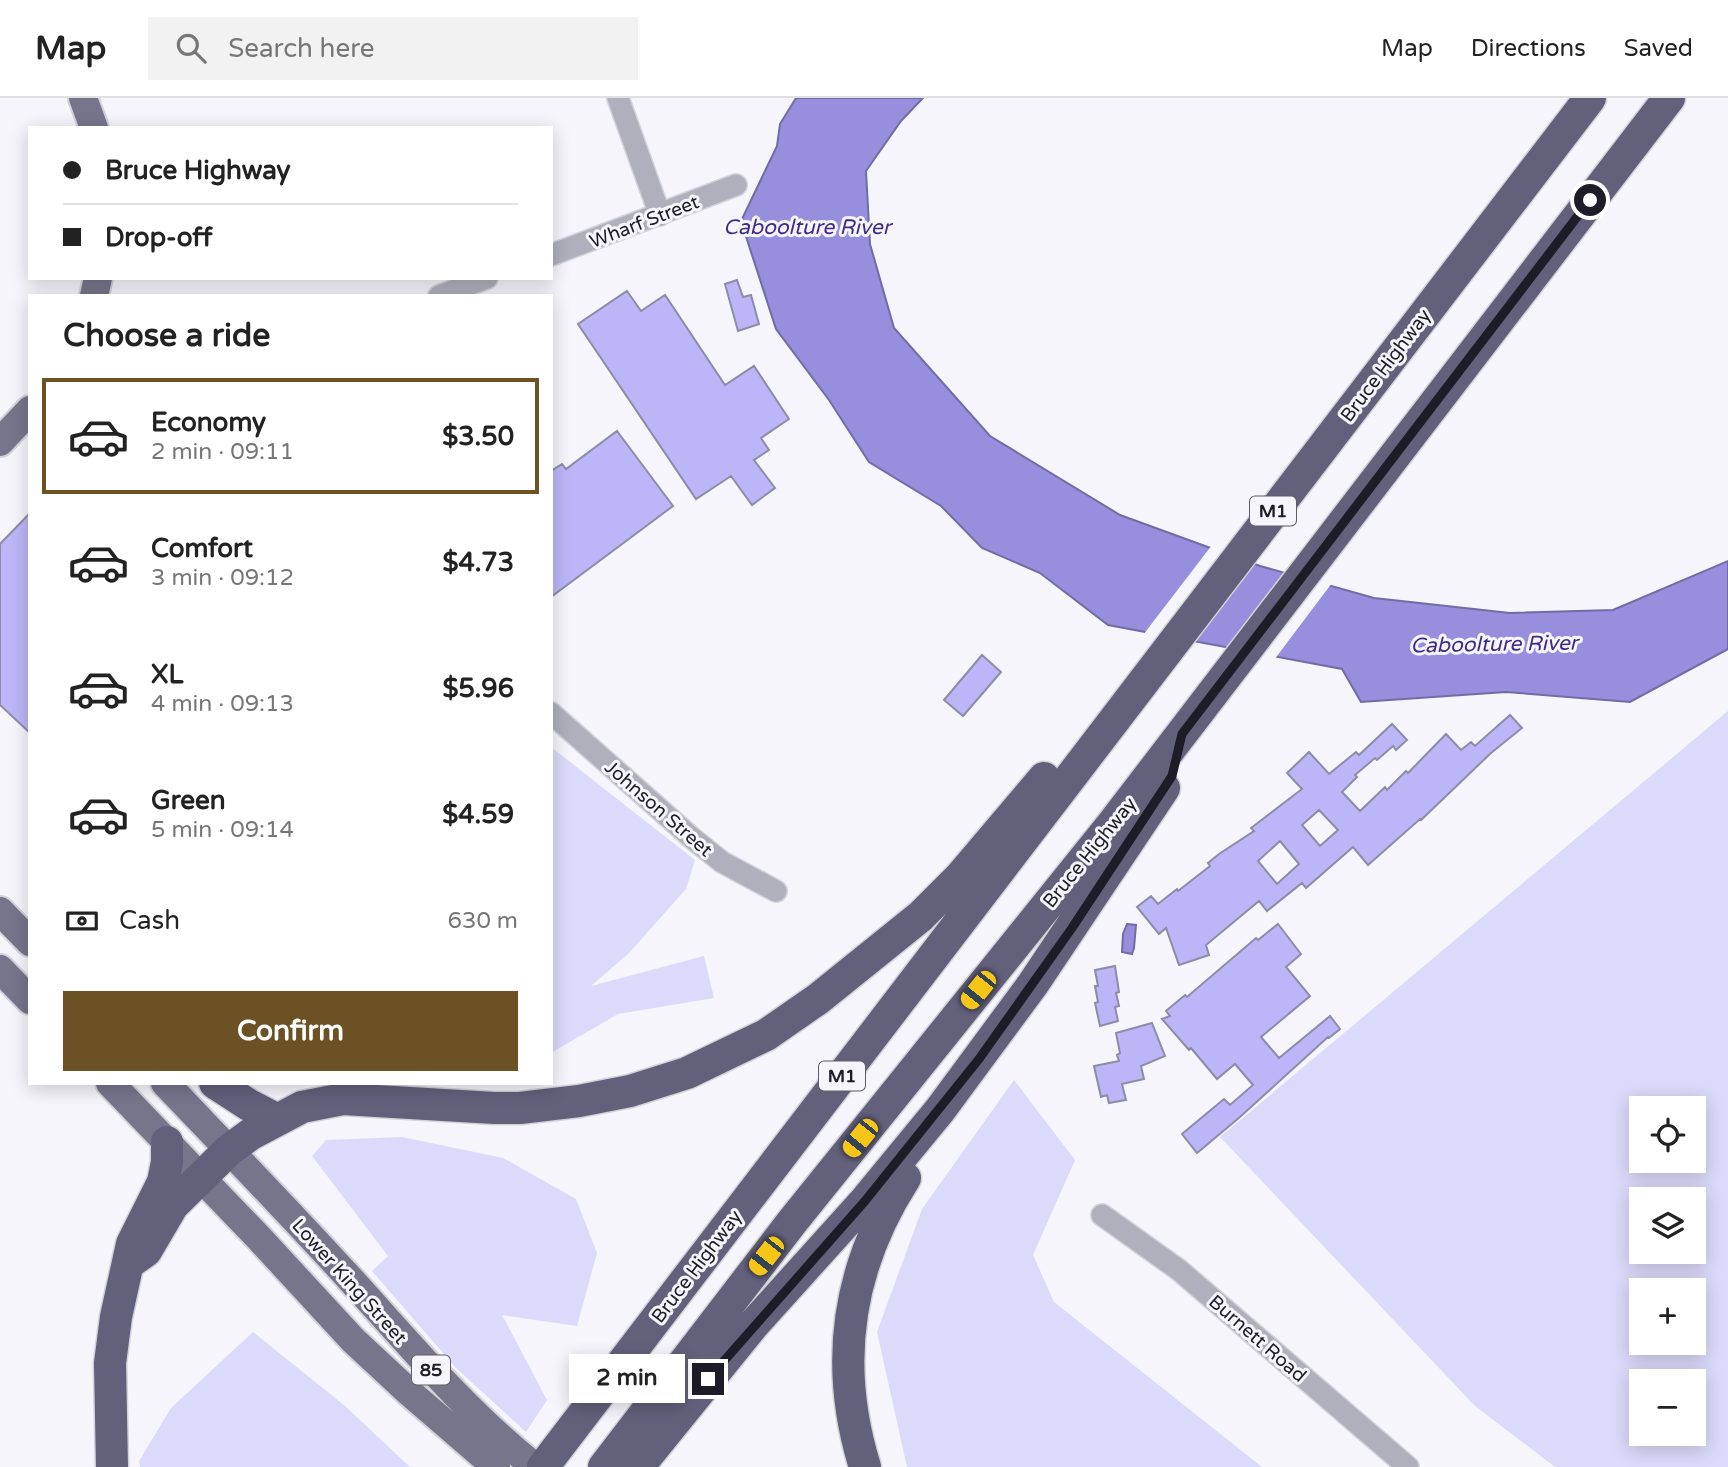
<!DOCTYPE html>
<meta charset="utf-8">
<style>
:root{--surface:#fff;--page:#f2f2f2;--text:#222;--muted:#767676;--line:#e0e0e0;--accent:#6c5124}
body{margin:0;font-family:"Varela Round",sans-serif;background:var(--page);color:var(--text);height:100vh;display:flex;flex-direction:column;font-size:26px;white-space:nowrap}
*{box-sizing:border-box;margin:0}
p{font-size:23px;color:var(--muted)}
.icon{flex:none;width:38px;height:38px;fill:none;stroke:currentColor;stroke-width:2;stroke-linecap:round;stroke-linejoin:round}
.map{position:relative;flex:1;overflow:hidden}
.side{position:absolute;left:28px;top:196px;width:525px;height:791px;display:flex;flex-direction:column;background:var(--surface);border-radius:0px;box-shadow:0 4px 18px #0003}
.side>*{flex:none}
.guide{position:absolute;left:28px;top:28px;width:525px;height:154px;border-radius:0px;box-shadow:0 4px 18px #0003;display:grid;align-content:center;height:154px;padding:0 35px;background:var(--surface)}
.controls{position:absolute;left:1629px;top:998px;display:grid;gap:14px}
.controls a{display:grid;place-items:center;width:77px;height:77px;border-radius:0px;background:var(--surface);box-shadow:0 4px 18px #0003;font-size:35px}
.end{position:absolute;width:32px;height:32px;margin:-16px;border:9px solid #1d1c27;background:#fff;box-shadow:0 0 0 4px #fff}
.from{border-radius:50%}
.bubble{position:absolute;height:49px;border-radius:0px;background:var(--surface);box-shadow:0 4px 18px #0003;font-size:23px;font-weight:700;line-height:49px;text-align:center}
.car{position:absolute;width:21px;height:42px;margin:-21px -10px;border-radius:9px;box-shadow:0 0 5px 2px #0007;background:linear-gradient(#f5c518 24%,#345 0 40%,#f5c518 0 76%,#345 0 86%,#f5c518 0)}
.guide b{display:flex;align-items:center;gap:24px;height:66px;font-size:26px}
.guide b+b{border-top:2px solid var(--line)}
.guide i{width:18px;height:18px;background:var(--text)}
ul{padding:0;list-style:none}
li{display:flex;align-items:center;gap:21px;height:116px;margin:0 14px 10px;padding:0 21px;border:4px solid transparent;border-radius:0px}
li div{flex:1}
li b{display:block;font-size:26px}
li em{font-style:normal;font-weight:700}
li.on{border-color:var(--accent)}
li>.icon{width:63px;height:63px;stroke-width:1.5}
h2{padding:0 35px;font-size:32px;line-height:84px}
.pay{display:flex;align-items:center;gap:18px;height:77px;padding:0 35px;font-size:26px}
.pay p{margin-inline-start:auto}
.button{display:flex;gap:14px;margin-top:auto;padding:14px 35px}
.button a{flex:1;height:80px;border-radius:0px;background:var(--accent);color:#fff;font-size:28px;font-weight:700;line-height:80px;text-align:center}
header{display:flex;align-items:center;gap:42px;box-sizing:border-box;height:98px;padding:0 35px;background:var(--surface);border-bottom:2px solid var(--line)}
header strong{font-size:33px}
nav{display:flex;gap:38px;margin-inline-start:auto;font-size:24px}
.search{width:490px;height:63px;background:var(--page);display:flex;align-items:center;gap:18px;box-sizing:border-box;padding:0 24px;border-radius:0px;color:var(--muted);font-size:26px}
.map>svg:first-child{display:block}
</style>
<header>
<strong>Map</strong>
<div class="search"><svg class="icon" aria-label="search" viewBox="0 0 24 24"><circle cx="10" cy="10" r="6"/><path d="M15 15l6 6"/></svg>Search here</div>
<nav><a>Map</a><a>Directions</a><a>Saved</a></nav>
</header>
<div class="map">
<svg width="1728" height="1369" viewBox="0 0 1728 1369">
<rect width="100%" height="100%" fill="#f5f5fb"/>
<path fill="#dcdafa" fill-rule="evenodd" d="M 1728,613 L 1728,1369 L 1555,1369 L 1475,1308 L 1220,1039 ZM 1642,1010 L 1694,1010 L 1694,1062 L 1642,1062 ZM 1642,1101 L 1694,1101 L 1694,1153 L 1642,1153 ZM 1642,1192 L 1694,1192 L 1694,1244 L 1642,1244 ZM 1642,1283 L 1694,1283 L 1694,1335 L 1642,1335 Z
M 551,649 L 695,762 L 686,791 L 629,855 L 591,888 L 704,858 L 714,900 L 618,916 L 551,955 Z
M 1014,982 L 1075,1062 L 1033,1157 L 1054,1204 L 1262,1369 L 907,1369 L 877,1234 L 922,1111 Z
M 402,1039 L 503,1060 L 576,1101 L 597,1155 L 577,1228 L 502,1217 L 547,1302 L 526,1334 L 456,1270 L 372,1173 L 388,1158 L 312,1058 L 326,1042 Z
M 253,1234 L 345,1308 L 410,1369 L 140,1369 L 139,1363 L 171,1310 Z"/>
<path fill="#978edd" stroke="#726ca6" stroke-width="2" d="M 796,0 L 923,0 L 901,23 L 866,73 L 870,146 L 894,230 L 990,338 L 1120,417 L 1260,468 L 1374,500 L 1510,515 L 1613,512 L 1728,463 L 1728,551 L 1630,604 L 1506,594 L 1361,604 L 1342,571 L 1108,527 L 1040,475 L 982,450 L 941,408 L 869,364 L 829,302 L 776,231 L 741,123 L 777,48 L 780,26 Z
M 1127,826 L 1136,827 L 1134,850 L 1132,856 L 1122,854 L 1123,836 Z"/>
<path fill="#f5f5fb" d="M 1212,447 L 1255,463 L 1191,546 L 1143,537 Z
M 1287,472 L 1332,485 L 1274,562 L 1225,553 Z"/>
<path fill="#bcb6f8" stroke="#8d8ba8" stroke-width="2" fill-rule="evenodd" d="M 737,182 L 743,199 L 751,197 L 759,226 L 738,233 L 725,186 Z
M 627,193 L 641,213 L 665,197 L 725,287 L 754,268 L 789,321 L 761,340 L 769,352 L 754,362 L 775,390 L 752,407 L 731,378 L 696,401 L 578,226 Z
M 617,333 L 673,408 L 551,499 L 551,373 L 562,366 L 566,371 Z
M 30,415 L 30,635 L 0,607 L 0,446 Z
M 982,557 L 1001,574 L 963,618 L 944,602 Z
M 1510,617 L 1522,630 L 1491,655 L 1421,722 L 1420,721 L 1368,767 L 1353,749 L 1306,790 L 1302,785 L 1267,813 L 1259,803 L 1206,847 L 1209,857 L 1179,867 L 1166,830 L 1159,836 L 1137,809 L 1151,798 L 1158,806 L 1177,791 L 1178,793 L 1210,768 L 1208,765 L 1219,756 L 1254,733 L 1251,730 L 1302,691 L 1287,675 L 1309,654 L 1329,676 L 1356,654 L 1359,657 L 1392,626 L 1407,642 L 1396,652 L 1393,648 L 1377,662 L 1375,660 L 1355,677 L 1357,679 L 1342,694 L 1360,713 L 1385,689 L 1387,692 L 1406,673 L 1408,675 L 1446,636 L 1461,652 L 1471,644 L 1475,648 ZM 1319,712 L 1338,732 L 1320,748 L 1302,727 ZM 1280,743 L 1299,766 L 1277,786 L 1258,763 Z
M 1278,826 L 1301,856 L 1286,869 L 1310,898 L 1261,939 L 1279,960 L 1330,918 L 1340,931 L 1329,940 L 1328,939 L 1240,1019 L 1197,1055 L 1182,1036 L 1224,1001 L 1230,1007 L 1253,987 L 1235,966 L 1217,981 L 1191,950 L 1189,952 L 1162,921 L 1170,918 L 1166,913 L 1185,897 L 1187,899 L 1256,840 L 1258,842 Z
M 1115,868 L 1119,894 L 1116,895 L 1119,908 L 1115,909 L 1118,923 L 1100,928 L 1095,905 L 1098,904 L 1095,888 L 1098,888 L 1095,872 Z
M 1152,925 L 1165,958 L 1141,968 L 1144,981 L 1122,986 L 1126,1002 L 1109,1005 L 1107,997 L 1101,999 L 1094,968 L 1119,963 L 1117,957 L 1120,955 L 1116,935 Z"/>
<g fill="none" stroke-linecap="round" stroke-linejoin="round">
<defs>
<path id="minor" d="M 618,0 L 660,117
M 551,157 L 736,87
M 439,198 L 487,180
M 551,615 L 692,740 L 722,764 L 776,793
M 1102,1117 L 1179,1172 L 1408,1369"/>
<path id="major" d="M 83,0 L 94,30
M 94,198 L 98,180
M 0,344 L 30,312
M 0,813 L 30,844
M 0,871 L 30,902
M 110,985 L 259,1140 L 353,1242 L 410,1295 L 496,1369
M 165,985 C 228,1051 291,1116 352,1183 C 411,1248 466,1314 535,1369"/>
<path id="highway" d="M 215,985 L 249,1007 L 276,1021
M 129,1165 L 146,1153 L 173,1107 L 229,1052 L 251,1036 L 302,1009 L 343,1001 L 494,1010 L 520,1010 L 579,1003 L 630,993 L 687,975 L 766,937 L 818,901 L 921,818 L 960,779 L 1044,680
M 112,1369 L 110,1265 L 116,1219 L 132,1146 L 163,1084 L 167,1064 L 167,1044
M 543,1369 L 1590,0
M 604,1369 L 792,1124 L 1114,724 L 1669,0
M 638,1369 L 754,1226 L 865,1103 L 940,1012 L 1033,886 L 1164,690
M 865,1369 C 833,1266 847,1170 905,1080"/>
</defs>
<use href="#minor" stroke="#d2d2d9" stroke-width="24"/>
<use href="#major" stroke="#d2d2d9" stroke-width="32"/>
<use href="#highway" stroke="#d2d2d9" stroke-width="35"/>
<use href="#minor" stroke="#b0b0bd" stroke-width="21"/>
<use href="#major" stroke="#77758c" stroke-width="28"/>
<use href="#highway" stroke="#62607b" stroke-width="32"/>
</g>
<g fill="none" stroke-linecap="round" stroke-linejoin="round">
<path stroke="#1d1c27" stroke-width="9" d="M 708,1281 L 865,1103 L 979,961 L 1072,830 L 1172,678 L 1182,636 L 1590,102"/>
</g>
<g text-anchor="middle" stroke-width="6" stroke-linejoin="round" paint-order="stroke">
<g fill="#f5f5fb" stroke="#5e5d67" stroke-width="2">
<rect x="1250" y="398.5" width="46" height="29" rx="5"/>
<rect x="819" y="963.5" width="46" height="29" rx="5"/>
<rect x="412" y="1257.5" width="38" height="29" rx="5"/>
</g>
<g font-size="18" font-weight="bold" fill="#1d1c27">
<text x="1273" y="419">M1</text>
<text x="842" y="984">M1</text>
<text x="431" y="1278">85</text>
</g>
<g font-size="19" fill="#1d1c27" stroke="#f5f5fb">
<text transform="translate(644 123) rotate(-21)" y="7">Wharf Street</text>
<text transform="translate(1385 267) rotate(-53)" y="7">Bruce Highway</text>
<text transform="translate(659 710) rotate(41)" y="7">Johnson Street</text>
<text transform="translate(1089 754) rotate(-51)" y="7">Bruce Highway</text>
<text transform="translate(696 1168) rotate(-53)" y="7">Bruce Highway</text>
<text transform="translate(350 1183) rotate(48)" y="7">Lower King Street</text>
<text transform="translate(1258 1240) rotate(41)" y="7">Burnett Road</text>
</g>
<g font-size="21" font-style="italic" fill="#412a86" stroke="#f5f5fb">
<text x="807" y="136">Caboolture River</text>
<text transform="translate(1494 546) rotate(-1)" y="7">Caboolture River</text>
</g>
</g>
</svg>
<div class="controls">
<a><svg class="icon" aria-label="locate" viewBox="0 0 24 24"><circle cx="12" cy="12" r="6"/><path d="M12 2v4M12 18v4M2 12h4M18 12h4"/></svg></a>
<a><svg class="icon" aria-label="layers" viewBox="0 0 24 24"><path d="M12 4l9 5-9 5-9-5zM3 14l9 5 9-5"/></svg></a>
<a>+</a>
<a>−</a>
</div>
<i class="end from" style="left:1590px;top:102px"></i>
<i class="end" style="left:708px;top:1281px"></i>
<div class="bubble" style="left:569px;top:1256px;width:116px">2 min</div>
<i class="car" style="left:978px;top:892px;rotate:219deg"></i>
<i class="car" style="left:860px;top:1040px;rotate:219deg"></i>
<i class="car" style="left:766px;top:1158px;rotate:218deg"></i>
<div class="guide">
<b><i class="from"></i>Bruce Highway</b>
<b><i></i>Drop-off</b>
</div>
<section class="side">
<h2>Choose a ride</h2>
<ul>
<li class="on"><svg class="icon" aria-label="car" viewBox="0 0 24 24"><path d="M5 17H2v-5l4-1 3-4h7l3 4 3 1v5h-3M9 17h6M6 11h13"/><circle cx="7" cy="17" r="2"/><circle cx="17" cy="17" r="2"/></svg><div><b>Economy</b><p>2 min · 09:11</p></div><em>$3.50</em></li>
<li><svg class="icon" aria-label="car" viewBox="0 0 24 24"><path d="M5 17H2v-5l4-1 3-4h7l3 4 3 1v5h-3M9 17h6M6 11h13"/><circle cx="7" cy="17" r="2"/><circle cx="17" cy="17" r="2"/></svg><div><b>Comfort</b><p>3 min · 09:12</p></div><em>$4.73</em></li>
<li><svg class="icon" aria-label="car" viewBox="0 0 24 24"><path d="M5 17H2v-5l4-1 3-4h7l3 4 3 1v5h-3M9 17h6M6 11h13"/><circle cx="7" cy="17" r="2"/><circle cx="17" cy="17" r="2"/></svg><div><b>XL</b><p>4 min · 09:13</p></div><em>$5.96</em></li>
<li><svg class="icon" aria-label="car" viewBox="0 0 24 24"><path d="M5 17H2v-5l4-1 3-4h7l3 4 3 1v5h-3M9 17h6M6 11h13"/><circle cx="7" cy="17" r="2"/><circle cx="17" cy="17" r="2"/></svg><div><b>Green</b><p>5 min · 09:14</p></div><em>$4.59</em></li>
</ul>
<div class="pay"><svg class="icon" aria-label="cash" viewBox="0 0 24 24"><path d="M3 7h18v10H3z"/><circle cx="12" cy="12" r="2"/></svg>Cash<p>630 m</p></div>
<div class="button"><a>Confirm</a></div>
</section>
</div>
